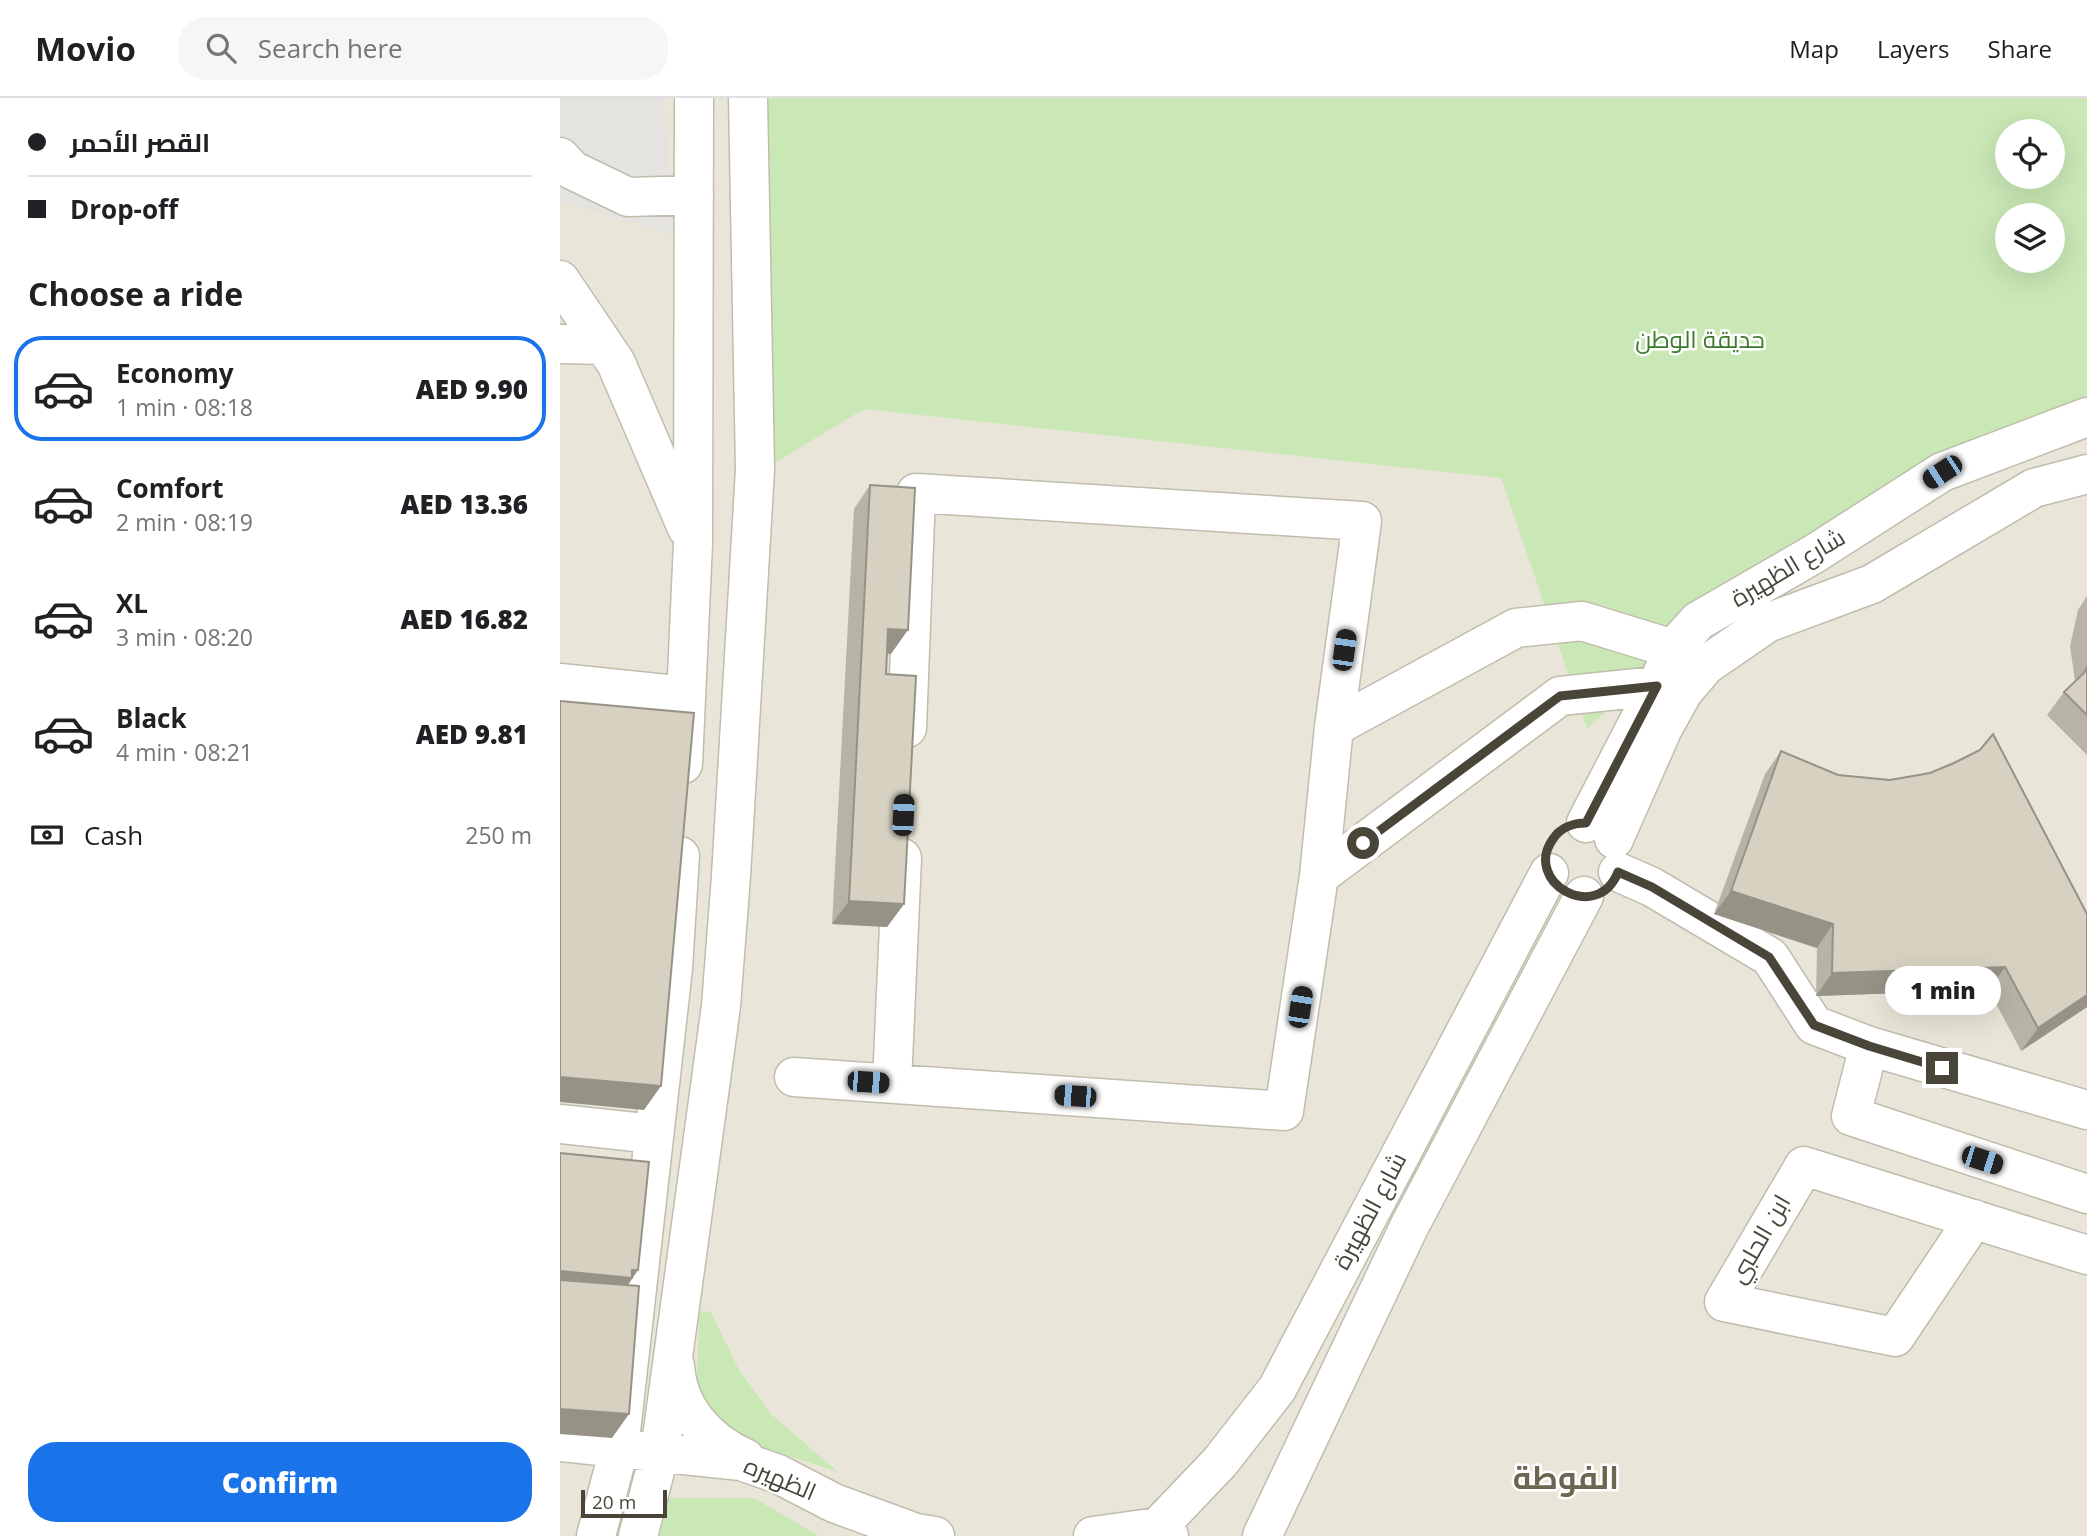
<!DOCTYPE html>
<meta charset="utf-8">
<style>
:root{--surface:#fff;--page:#f6f6f6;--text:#202124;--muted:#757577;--line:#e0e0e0;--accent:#1a73e8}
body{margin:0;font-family:"Open Sans",Cairo,sans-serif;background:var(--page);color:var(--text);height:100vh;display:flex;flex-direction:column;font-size:26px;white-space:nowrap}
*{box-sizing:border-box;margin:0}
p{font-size:23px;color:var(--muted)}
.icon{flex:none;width:38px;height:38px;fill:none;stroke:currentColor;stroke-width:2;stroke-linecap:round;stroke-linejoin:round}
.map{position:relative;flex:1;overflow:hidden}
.side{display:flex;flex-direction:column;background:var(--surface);width:560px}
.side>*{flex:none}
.banner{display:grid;align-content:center;height:154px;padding:0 28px;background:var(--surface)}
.fabs{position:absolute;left:1435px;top:21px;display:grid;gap:14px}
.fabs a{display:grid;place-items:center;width:70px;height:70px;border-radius:50%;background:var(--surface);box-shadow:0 7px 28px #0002;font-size:35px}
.scale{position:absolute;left:21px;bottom:18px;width:86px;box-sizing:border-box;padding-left:7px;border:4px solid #494539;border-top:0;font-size:19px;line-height:24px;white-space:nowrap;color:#494539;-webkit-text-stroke:5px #fff;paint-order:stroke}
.end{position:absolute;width:32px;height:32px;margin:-16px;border:9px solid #494539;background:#fff;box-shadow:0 0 0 4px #fff}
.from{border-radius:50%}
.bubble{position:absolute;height:49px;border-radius:24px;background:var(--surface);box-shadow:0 7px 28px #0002;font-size:23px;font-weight:800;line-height:49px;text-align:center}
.car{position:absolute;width:21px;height:42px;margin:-21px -10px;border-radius:9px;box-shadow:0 0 5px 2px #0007;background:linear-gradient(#222 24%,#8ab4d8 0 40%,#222 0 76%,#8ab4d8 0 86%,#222 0)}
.banner b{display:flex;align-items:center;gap:24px;height:66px;font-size:26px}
.banner b+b{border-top:2px solid var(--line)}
.banner i{width:18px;height:18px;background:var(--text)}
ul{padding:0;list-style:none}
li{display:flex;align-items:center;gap:21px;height:105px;margin:0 14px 10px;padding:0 14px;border:4px solid transparent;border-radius:28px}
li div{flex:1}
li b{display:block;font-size:26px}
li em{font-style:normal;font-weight:800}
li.selected{border-color:var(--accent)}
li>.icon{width:63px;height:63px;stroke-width:1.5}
h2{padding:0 28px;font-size:32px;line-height:84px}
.pay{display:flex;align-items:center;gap:18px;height:77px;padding:0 28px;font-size:26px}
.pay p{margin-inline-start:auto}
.cta{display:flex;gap:14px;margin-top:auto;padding:14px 28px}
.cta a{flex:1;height:80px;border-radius:28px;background:var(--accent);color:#fff;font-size:28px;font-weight:800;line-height:80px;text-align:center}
header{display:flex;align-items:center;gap:42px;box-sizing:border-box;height:98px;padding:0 35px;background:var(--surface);border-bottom:2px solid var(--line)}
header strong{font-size:33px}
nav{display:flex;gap:38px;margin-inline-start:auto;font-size:24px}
.search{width:490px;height:63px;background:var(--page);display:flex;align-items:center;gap:18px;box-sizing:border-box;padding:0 24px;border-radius:28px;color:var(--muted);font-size:26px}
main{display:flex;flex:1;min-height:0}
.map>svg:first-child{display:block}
</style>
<header>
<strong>Movio</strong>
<div class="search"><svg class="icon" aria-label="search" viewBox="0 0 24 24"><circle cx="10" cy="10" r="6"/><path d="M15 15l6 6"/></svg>Search here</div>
<nav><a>Map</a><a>Layers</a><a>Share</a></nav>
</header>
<main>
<section class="side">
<div class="banner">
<b><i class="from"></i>القصر الأحمر</b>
<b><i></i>Drop-off</b>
</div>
<h2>Choose a ride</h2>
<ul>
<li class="selected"><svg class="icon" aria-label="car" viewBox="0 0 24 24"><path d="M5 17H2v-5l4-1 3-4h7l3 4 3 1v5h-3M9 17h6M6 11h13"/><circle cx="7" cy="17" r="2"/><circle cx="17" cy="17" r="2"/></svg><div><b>Economy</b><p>1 min · 08:18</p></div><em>AED 9.90</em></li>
<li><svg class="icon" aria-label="car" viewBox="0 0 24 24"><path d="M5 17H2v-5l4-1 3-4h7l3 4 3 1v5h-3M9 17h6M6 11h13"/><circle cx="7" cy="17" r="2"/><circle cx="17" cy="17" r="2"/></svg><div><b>Comfort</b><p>2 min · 08:19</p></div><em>AED 13.36</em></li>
<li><svg class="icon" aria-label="car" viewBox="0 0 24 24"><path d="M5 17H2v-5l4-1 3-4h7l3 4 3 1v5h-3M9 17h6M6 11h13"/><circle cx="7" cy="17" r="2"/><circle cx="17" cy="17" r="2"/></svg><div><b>XL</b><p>3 min · 08:20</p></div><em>AED 16.82</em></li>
<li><svg class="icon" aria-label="car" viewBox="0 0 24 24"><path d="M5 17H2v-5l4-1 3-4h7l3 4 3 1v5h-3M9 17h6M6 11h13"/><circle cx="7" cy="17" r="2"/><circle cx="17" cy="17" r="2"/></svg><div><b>Black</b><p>4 min · 08:21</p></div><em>AED 9.81</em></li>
</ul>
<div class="pay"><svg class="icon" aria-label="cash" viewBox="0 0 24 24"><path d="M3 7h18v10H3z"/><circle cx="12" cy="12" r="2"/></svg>Cash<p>250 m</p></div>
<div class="cta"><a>Confirm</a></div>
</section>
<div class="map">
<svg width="1527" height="1438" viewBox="0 0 1527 1438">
<rect width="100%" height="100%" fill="#f5f3eb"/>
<path fill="#e9e6d9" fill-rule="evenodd" d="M 0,0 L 1527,0 L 1527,1438 L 0,1438 ZM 1447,33 L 1493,33 L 1493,79 L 1447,79 ZM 1447,117 L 1493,117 L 1493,163 L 1447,163 Z"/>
<path fill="#c9e8b5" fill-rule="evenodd" d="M 187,0 L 1527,0 L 1527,323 L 1381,379 L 1137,528 L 1027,631 L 941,380 L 304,311 L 194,377 ZM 1447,33 L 1493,33 L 1493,79 L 1447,79 ZM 1447,117 L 1493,117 L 1493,163 L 1447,163 Z
M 139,1213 L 151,1214 L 178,1270 L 210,1315 L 278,1374 L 170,1339 L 136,1308 Z
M 102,1400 L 194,1400 L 259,1438 L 93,1438 Z"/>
<path fill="#e4e3df" d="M 0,0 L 104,0 L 114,137 L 0,104 Z"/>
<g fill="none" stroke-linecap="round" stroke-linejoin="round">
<defs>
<path id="minor" d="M 0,59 L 12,72 L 68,99 L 134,97
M 0,182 L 56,265 L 127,430
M 0,246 L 44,247
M 0,585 L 126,598
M 774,629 L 956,530 L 1022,523 L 1113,551
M 123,666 L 133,445 L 134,0
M 1026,725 L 1097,588 L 1113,551 L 1138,523 L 1254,456 L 1382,374 L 1527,319
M 1054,741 L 1103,630 L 1123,594 L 1146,567 L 1207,525 L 1312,486 L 1474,390 L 1527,376
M 1058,774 L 1092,789 L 1210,859 L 1254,927 L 1309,948 L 1527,1012
M 759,778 L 1000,598 L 1097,588
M 1309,948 L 1291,1018 L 1527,1096
M 234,979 L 724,1013 L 759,778 L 774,629 L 802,423 L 356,395 L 347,630
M 332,985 L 342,760
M 0,1026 L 94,1036
M 1414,1121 L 1335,1239 L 1164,1204 L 1244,1068 L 1527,1157
M 115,1268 C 118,1311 147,1343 185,1360
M 0,1344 L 181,1363 L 218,1376 L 274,1405 L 356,1435 L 375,1438
M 598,1429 L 660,1364 L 717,1291 L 989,775
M 36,1438 L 59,1351 L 113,870 L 120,758
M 78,1438 L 100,1354 L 161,908 L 171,778 L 195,372 L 188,0
M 533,1438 L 598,1429 L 609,1438
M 702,1438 L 849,1129 L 1024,798"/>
</defs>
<use href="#minor" stroke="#c0bdad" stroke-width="41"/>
<use href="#minor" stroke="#fff" stroke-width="38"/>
</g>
<path fill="#b8b4a5" d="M 310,387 L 331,556 L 327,555 L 326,576 L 344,806 L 327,829 L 272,826 L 294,411 Z
M 1527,498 L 1527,657 L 1487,617 L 1504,594 L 1515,583 L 1510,548 L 1518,512 Z
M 1221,653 L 1527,816 L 1527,909 L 1461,953 L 1429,892 L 1256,898 L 1257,850 L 1154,816 L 1205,676 Z"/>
<path fill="#969286" d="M 328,531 L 348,532 L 331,556 L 312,555 Z
M 1171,793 L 1273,826 L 1257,850 L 1154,816 Z
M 289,803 L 344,806 L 327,829 L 272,826 Z
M 1445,869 L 1429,892 L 1256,898 L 1272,875 Z
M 1527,897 L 1527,909 L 1461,953 L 1478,930 Z
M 0,979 L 101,988 L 84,1012 L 0,1004 Z
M 72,1172 L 78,1172 L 62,1196 L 0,1198 L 0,1173 Z
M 0,1311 L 69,1316 L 52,1340 L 0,1336 Z"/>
<path fill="#d6d1c0" stroke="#969286" stroke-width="2" d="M 310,387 L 355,390 L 348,532 L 328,531 L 326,576 L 356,578 L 344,806 L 289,803 Z
M 1527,569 L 1527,617 L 1504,594 L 1524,575 Z
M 0,603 L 134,615 L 101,988 L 0,979 Z
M 1433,636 L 1527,816 L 1527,897 L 1478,930 L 1445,869 L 1272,875 L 1273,826 L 1171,793 L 1221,653 L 1278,677 L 1330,682 L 1370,675 L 1394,665 L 1420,652 Z
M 0,1055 L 89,1064 L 78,1172 L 72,1172 L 72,1180 L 0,1173 Z
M 0,1182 L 79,1188 L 69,1316 L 0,1311 Z"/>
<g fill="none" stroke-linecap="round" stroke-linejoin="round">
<path stroke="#494539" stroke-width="9" d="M 803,745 L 1000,598 L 1097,588 L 1026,725 C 1013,725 1000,730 993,741 C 962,784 1037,827 1058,774 L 1092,789 L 1209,859 L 1254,927 L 1309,948 L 1382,970"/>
</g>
<g text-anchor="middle" stroke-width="5" stroke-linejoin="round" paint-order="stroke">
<g font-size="24" fill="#3e7a2c" stroke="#fff">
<text x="1140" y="250">حديقة الوطن</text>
</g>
<g font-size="24" fill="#494539" stroke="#fff">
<text transform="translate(1228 470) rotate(-31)" y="8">شارع الظهيرة</text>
<text transform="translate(810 1113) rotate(-62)" y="8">شارع الظهيرة</text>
<text transform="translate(1200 1141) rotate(-60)" y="8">ابن الحلبي</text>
<text transform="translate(220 1381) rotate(23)" y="8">الظهيره</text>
</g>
<g font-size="32" font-weight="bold" fill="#6c6550" stroke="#fff">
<text x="1006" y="1391">الفوطة</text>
</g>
</g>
</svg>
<div class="fabs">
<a><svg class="icon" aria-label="locate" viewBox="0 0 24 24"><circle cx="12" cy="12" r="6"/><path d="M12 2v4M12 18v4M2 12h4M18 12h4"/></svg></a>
<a><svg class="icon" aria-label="layers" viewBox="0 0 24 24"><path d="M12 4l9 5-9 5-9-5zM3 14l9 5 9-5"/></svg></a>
</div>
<div class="scale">20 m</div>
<i class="end from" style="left:803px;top:745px"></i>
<i class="end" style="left:1382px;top:970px"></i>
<div class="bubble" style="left:1325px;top:868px;width:116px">1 min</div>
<i class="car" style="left:1382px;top:374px;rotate:237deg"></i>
<i class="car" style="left:784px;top:552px;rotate:8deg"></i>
<i class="car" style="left:343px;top:717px;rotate:3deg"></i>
<i class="car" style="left:740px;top:909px;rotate:9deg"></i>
<i class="car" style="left:308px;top:984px;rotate:94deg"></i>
<i class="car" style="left:515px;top:998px;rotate:274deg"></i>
<i class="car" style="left:1422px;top:1062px;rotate:108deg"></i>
</div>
</main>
